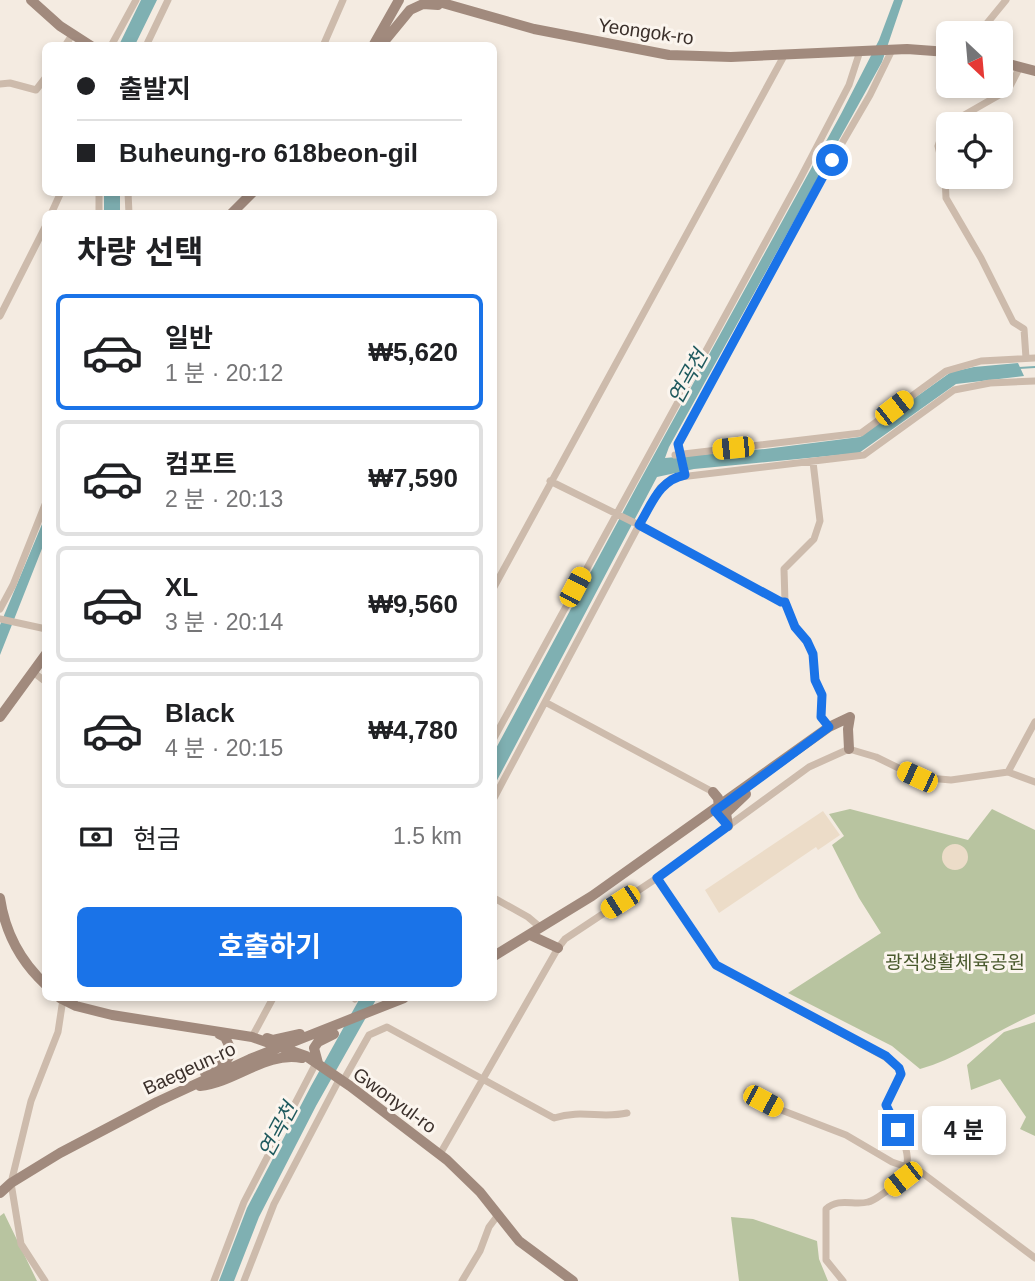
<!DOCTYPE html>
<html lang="ko">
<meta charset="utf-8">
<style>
:root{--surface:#fff;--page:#f2f2f2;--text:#202124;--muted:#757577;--line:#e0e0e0;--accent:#1a73e8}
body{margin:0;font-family:Helvetica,"Noto Sans KR",sans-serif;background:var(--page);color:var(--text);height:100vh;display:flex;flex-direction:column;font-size:26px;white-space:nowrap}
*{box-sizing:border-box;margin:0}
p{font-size:23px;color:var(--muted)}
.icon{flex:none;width:38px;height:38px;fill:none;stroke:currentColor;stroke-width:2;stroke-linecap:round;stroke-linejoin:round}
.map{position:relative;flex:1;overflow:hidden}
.side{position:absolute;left:42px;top:210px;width:455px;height:791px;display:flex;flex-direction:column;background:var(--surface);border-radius:10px;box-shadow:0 4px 10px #0003}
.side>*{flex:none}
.top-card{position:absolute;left:42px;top:42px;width:455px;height:154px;border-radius:10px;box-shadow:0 4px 10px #0003;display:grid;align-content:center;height:154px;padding:0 35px;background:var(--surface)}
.needle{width:46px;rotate:154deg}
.tools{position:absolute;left:936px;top:21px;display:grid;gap:14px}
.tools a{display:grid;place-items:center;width:77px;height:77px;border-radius:10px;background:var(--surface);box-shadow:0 4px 10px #0003;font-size:35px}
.end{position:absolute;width:32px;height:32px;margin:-16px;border:9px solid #1a73e8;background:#fff;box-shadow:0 0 0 4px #fff}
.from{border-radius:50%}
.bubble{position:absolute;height:49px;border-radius:10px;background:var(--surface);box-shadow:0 4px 10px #0003;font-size:23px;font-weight:700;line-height:49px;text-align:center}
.car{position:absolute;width:21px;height:42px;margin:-21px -10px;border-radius:9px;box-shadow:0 0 5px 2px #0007;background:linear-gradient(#f5c518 24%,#345 0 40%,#f5c518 0 76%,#345 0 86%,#f5c518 0)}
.top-card b{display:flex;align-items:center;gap:24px;height:66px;font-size:26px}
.top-card b+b{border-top:2px solid var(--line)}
.top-card i{width:18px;height:18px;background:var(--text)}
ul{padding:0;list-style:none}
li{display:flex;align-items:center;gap:21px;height:116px;margin:0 14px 10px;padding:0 21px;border:4px solid var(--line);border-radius:10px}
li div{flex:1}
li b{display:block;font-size:26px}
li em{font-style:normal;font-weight:700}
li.selected{border-color:var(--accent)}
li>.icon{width:63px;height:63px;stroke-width:1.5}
h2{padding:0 35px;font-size:32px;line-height:84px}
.pay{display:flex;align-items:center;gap:18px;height:77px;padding:0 35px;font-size:26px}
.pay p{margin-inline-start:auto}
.action{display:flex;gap:14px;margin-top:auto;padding:14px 35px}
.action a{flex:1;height:80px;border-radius:10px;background:var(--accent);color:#fff;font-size:28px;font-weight:700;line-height:80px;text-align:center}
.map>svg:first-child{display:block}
</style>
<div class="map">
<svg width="1035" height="1281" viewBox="0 0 1035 1281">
<rect width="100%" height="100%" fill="#f4ebe1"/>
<path fill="#b8c4a0" d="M 850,809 L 968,840 L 992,809 L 1035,830 L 1035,1014 C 996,1030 960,1058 920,1069 L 892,1046 L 788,993 L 881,933 L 859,898 L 832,845 L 844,836 L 829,814 Z
M 1035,1022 L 1035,1136 L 1020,1129 L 1026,1117 L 1000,1079 L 971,1090 L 967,1065 L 1004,1032 Z
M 4,1213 L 37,1281 L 0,1281 L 0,1216 Z
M 731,1217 L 753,1219 L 817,1241 L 819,1259 L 828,1281 L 739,1281 Z"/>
<path fill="#ecdcc8" d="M 823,811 L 840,835 L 818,850 L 816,847 L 719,913 L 705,890 Z
M942 857a13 13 0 1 1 26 0a13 13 0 1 1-26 0Z"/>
<path fill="#7fb0b2" d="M 141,0 L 157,0 L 135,45 L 119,45 Z
M 894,0 L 903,0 L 882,62 L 669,447 L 665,458 L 765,449 L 860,437 L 951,372 L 974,367 L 1018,363 L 1024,376 L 956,384 L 859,453 L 694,469 L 657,477 L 494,786 L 494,752 L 638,484 L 841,114 L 879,40 Z
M 104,193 L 120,193 L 120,213 L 104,213 Z
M 45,517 L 45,541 L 0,655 L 0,625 Z
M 360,998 L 377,998 L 316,1106 L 259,1217 L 234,1281 L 219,1281 L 247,1208 L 311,1086 Z"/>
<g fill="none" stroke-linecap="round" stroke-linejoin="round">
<path stroke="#7fb0b2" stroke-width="2" d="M 1019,368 L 1035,367"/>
<path stroke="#cdbbac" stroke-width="7" d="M 979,33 L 1006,0
M 65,46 L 72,35
M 111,46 L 136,0
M 146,46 L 168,0
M 323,46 L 343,0
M 0,84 L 10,83 L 36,90 L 46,77
M 952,124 L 959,118 L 1008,90 L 1020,67
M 948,128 L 941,137 L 938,146 L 945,177 L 946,198 L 981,258 L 1013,322 L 1024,329 L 1026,358
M 128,192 L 129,214
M 51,214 L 61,192
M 99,214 L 99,192
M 0,316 L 46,225
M 675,455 L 861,433 L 946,371 L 981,361 L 1035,358
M 813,462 L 820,521 L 814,539 L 784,569 L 785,602 L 795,627 L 806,641 L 813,654 L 815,680 L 822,695 L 821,717 L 829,727
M 686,475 L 678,444 L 820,181 L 870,95 L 892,50
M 550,481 L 639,525 L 781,602 L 785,602
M 494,587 L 785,54
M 0,609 L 13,585 L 46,502
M 0,619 L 46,629
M 33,672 L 46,682
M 545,702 L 713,792
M 494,738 L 800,179 L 849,85 L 860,51
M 1008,772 L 1035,722
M 494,798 L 639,525 L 660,488 L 672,478 L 864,455 L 954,390 L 990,383 L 1035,381
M 657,878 L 716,965 L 885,1057 L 899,1068 L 901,1075 L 886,1105 C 901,1138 925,1166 887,1191 C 882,1194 874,1201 868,1202 C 854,1206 839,1197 826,1209 L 826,1260 L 843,1281
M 494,898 L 528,917 L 541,928
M 355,999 L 356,998
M 252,1037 L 273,998
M 343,1081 L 369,1035 L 387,1027 L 554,1118 C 582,1109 601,1119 627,1113
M 747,1092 L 776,1108 L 846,1135 L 892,1162 L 921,1172 L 1035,1258
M 440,1154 L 558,948 L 565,939 L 657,878 L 809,767 L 849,749 L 876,757 L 917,777 L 951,780 L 1008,772 L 1035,782
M 45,1281 L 21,1244 L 11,1183 L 31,1101 L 58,1032 L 63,999
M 214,1281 L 244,1202 L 316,1063
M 244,1281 L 274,1204 L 340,1078
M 462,1281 L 480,1251 L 489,1227 L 498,1215"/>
<path stroke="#a18a7d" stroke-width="10" d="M 31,0 L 60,26 L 91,46
M 432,0 L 534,29 L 669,55 L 731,57 L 907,49 L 948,52
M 373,46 L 399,0
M 376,46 L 382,44 L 410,10 L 423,4 L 438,5
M 1001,62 L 1035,71
M 231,214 L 253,192
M 0,717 L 46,654
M 849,749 L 848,729 L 850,717
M 713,792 L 718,798 L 719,808
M 728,826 L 726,813 L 746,794
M 0,898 C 5,932 21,962 46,985
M 530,935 L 558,948
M 494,956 L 592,896 L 829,727 L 850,717
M 60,998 L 76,1006 L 112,1015 L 252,1037 L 306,1056 L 350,1086 L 447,1160 L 480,1192 L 519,1241 L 573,1281
M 267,1038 L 273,1040 L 300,1034
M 318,1063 L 314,1048 L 318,1042 L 334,1034
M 205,1073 L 226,1061 L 232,1052 L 225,1037 L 219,1034
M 200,1086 C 236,1082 266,1051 302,1058
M 0,1193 L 11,1183 L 60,1153 L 157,1102 L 250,1059 L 404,998"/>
</g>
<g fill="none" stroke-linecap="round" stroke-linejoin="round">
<path stroke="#1a73e8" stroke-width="9" d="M 832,160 L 678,444 L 685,475 C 659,480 652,504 639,525 L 781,602 L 785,602 L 795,627 L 807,641 L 813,654 L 815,680 L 822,695 L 821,717 L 829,727 L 715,811 L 728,826 L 657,878 L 716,965 L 886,1056 L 899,1068 L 901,1074 L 886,1105 L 898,1130"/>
</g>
<g text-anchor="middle" stroke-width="6" stroke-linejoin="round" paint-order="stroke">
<g font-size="19" fill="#3b302b" stroke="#fbf5ee">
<text transform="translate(646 31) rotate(8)" y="7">Yeongok-ro</text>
<text transform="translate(189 1068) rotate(-25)" y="7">Baegeun-ro</text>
<text transform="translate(395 1100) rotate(36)" y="7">Gwonyul-ro</text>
</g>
<g font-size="19" fill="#4a5a2e" stroke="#fbf5ee">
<text x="955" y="969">광적생활체육공원</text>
</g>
<g font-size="21" font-style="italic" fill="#1f5a5e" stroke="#fbf5ee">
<text transform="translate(688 377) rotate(-61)" y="7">연곡천</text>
<text transform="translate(278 1130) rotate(-62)" y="7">연곡천</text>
</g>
</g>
</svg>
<div class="tools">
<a><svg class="needle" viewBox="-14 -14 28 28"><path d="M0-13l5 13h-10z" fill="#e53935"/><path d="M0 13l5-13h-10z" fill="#757577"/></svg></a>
<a><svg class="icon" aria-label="locate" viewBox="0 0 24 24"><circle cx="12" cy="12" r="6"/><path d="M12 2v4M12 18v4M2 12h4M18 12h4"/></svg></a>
</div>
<i class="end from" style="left:832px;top:160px"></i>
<i class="end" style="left:898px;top:1130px"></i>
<div class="bubble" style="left:922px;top:1106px;width:84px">4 분</div>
<i class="car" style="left:894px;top:408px;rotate:52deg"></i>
<i class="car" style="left:733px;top:448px;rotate:264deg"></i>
<i class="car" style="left:575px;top:587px;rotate:28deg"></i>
<i class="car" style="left:917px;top:777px;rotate:295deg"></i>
<i class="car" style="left:620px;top:902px;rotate:237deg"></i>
<i class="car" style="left:763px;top:1101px;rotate:118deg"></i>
<i class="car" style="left:903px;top:1179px;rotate:232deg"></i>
<div class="top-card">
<b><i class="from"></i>출발지</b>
<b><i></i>Buheung-ro 618beon-gil</b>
</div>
<section class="side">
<h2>차량 선택</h2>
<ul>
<li class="selected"><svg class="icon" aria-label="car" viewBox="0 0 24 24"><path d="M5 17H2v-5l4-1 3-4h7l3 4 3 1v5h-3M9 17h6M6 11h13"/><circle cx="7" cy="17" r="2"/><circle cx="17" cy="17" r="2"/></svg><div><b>일반</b><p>1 분 · 20:12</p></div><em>₩5,620</em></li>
<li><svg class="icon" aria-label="car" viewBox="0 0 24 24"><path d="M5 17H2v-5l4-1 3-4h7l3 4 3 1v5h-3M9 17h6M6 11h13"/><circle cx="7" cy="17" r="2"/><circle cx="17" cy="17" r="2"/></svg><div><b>컴포트</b><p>2 분 · 20:13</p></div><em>₩7,590</em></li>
<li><svg class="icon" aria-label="car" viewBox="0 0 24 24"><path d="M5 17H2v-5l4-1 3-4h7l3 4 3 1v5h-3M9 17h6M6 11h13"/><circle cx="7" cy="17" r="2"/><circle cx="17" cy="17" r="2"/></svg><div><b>XL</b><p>3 분 · 20:14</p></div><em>₩9,560</em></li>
<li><svg class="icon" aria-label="car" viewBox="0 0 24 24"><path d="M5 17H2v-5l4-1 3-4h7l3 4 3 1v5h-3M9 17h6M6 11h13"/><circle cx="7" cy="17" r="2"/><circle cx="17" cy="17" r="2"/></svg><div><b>Black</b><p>4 분 · 20:15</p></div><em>₩4,780</em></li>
</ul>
<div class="pay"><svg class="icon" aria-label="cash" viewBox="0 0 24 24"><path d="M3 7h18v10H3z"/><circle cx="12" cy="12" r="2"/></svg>현금<p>1.5 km</p></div>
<div class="action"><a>호출하기</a></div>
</section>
</div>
